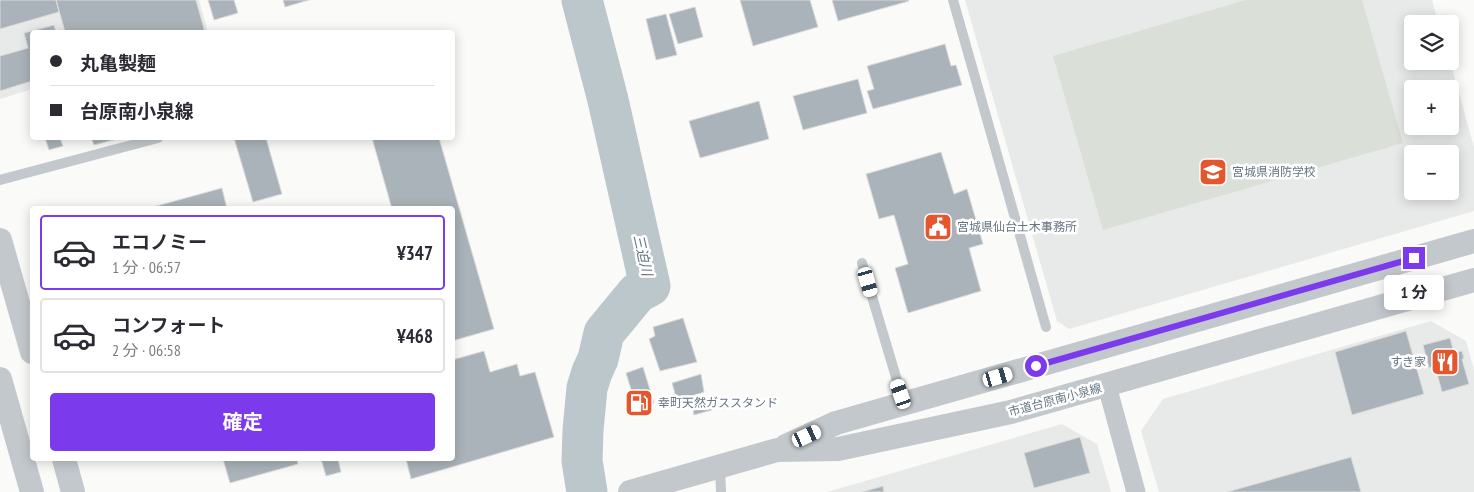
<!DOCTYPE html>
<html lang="ja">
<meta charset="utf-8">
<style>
:root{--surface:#fff;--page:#f2f2f3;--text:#2b2b33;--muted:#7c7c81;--line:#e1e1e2;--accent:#7c3aed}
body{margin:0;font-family:"PT Sans Narrow","Noto Sans JP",sans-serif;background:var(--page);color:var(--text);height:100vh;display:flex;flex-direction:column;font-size:19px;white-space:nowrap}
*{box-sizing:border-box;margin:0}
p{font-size:16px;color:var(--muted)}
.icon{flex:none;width:28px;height:28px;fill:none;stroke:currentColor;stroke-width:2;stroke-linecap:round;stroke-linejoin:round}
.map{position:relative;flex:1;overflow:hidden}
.details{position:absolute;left:30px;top:206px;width:425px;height:255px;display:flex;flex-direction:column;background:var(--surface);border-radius:5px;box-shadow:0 2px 12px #0003}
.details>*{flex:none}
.banner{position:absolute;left:30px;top:30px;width:425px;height:110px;border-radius:5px;box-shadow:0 2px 12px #0003;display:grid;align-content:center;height:110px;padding:0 20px;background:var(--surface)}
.controls{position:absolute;left:1404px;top:15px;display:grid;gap:10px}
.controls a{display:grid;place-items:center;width:55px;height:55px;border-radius:5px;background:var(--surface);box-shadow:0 2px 12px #0003;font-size:25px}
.end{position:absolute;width:22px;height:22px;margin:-11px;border:6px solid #7c3aed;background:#fff;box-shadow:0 0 0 2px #fff}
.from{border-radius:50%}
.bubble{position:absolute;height:35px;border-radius:5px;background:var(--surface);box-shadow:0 2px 12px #0003;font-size:16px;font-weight:700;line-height:35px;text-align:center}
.car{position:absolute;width:15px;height:30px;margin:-15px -8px;border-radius:6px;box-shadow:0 0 4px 1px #0007;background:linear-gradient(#fff 24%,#345 0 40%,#fff 0 76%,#345 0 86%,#fff 0)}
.banner b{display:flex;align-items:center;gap:18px;height:48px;font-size:19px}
.banner b+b{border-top:1px solid var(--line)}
.banner i{width:12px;height:12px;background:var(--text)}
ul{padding:9px 0 0;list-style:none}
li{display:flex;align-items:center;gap:15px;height:75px;margin:0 10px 8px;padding:0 10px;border:2px solid var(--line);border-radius:5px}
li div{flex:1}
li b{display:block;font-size:19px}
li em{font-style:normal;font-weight:700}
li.current{border-color:var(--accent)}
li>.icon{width:45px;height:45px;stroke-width:1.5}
.button{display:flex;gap:10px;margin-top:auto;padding:10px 20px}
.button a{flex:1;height:58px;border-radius:5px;background:var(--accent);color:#fff;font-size:20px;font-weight:700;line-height:58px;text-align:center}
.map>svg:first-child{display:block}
</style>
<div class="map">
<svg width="1474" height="492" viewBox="0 0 1474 492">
<rect width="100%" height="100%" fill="#fafaf8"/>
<path fill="#e8e9e9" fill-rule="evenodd" d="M 0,0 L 199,0 L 208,32 L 32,32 L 32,89 L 0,99 Z
M 965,0 L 1432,0 L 1439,24 L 1412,24 L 1412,61 L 1450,61 L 1474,147 L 1474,211 L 1069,329 L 1057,321 ZM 1412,89 L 1450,89 L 1450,126 L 1412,126 ZM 1412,154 L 1450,154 L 1450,191 L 1412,191 Z
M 1431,321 L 1466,341 L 1474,370 L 1474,492 L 1159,492 L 1141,431 L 1163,399 Z
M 1062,424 L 1097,444 L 1111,492 L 827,492 Z"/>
<path fill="#dadfd7" d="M 1246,0 L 1362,0 L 1403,143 L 1103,230 L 1053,56 Z"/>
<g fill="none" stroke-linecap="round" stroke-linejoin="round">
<path stroke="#bbc7cb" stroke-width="41" d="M 582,0 L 608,100 L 650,286 L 637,293 L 604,333 L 598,359 L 592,372 L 587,388 L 583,430 L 582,461 L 587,492"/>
</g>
<path fill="#aab3b9" stroke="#dcdcda" d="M 0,0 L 56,0 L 59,12 L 0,29 Z
M 56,0 L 196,0 L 205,32 L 65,32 Z
M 208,0 L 234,0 L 238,13 L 214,20 Z
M 283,0 L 309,0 L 285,7 Z
M 740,0 L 810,0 L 818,27 L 753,46 Z
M 832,0 L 908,0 L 909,1 L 838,21 Z
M 695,7 L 703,37 L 678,44 L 669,14 Z
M 666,14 L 677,55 L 656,60 L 646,19 Z
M 54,25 L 56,32 L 32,32 L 32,81 L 0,91 L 0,56 L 28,48 L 24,33 Z
M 945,44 L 951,66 L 956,65 L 962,85 L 873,109 L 867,91 L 874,89 L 867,66 Z
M 858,79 L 867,113 L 803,130 L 793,96 Z
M 759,101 L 769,139 L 700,158 L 689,121 Z
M 45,138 L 60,138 L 63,146 L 49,150 Z
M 91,138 L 121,138 L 94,145 Z
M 234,138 L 266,138 L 282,194 L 253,202 Z
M 372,138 L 439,138 L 494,329 L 452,341 L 452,209 L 392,209 Z
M 941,152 L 954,194 L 967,189 L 983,244 L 969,248 L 981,291 L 908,313 L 895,268 L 908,264 L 894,215 L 879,219 L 866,174 Z
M 222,188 L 227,209 L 154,209 L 153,207 Z
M 683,318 L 697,362 L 660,371 L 649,339 L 655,336 L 653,327 Z
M 1406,331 L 1424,394 L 1352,415 L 1335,352 Z
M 1450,338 L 1454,353 L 1462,351 L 1464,359 L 1462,359 L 1469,384 L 1442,392 L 1435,366 L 1429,368 L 1423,345 Z
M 484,351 L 490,372 L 517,364 L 520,376 L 535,372 L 554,437 L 411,479 L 406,459 L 452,459 L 452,360 Z
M 643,367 L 654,403 L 637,409 L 626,373 Z
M 701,374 L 704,392 L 677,401 L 672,383 Z
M 709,397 L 712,410 L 694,415 L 691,403 Z
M 1080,437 L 1090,473 L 1034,488 L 1024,453 Z
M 1351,457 L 1361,492 L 1227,492 Z
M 223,459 L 297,459 L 298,464 L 230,483 Z
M 321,459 L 338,459 L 341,472 L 326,476 Z
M 883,486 L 884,492 L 862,492 Z"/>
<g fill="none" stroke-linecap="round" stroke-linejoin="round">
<path stroke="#c3c8cc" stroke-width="10" d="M 953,0 L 1046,327
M 0,180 L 158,138
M 862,263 L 904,404
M 720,466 L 721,492"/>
<path stroke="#c3c8cc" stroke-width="19" d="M 1107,386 L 1136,492"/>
<path stroke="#c3c8cc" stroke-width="24" d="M 0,240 L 32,352
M 0,379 L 32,492
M 786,446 L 836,423 L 1474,241
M 64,459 L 73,492
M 630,492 L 777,450 L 838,449 L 1011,412 L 1474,280"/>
</g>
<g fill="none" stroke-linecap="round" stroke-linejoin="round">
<path stroke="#7c3aed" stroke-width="6" d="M 1036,366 L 1414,258"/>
</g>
<defs>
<symbol id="school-square" viewBox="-11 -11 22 22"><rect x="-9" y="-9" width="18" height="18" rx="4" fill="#e4572e" stroke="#fff"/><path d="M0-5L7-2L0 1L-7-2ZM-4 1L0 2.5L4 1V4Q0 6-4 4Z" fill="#fff"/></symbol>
<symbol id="civic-square" viewBox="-11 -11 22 22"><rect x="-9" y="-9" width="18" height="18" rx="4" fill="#e4572e" stroke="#fff"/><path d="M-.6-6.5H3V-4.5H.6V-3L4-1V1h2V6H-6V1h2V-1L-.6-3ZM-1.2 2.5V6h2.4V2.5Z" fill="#fff"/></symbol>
<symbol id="restaurant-square" viewBox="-11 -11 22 22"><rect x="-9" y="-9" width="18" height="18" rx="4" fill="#e4572e" stroke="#fff"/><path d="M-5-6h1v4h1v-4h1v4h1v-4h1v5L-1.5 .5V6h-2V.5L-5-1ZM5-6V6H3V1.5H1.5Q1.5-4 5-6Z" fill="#fff"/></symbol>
<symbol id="fuel-square" viewBox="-11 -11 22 22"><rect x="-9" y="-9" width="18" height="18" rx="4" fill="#e4572e" stroke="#fff"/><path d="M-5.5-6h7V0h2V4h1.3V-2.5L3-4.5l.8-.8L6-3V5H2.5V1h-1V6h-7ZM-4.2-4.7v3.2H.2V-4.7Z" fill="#fff"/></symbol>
</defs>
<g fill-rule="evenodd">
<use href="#school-square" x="1197" y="156" width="32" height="32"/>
<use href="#civic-square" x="922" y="211" width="32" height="32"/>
<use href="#restaurant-square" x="1429" y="346" width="32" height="32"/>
<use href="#fuel-square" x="623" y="387" width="32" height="32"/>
</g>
<g text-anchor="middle" stroke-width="5" stroke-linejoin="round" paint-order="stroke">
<g font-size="12" fill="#657683" stroke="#fff" text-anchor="start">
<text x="1232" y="176">宮城県消防学校</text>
<text x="957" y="231">宮城県仙台土木事務所</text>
<text x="1426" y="366" text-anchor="end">すき家</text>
<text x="658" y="407">幸町天然ガススタンド</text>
</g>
<g font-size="12" fill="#657683" stroke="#fff">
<text transform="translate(1055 400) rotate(-15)" y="4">市道台原南小泉線</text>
</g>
<g font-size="14" font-style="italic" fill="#60757c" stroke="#fff">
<text transform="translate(643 255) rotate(77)" y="5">三迫川</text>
</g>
</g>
</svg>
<div class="controls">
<a><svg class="icon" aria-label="layers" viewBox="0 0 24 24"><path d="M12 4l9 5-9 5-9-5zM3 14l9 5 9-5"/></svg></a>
<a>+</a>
<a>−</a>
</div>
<i class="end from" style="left:1036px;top:366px"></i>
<i class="end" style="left:1414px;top:258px"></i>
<div class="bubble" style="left:1384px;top:275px;width:60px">1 分</div>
<i class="car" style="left:868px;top:282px;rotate:164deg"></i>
<i class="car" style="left:998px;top:377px;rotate:74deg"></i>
<i class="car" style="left:901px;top:394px;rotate:341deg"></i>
<i class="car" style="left:807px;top:436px;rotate:65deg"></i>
<div class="banner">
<b><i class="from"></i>丸亀製麺</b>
<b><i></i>台原南小泉線</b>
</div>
<section class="details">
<ul>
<li class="current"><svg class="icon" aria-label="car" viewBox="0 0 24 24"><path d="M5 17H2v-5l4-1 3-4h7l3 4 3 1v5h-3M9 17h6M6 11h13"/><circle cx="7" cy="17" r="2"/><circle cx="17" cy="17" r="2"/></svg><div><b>エコノミー</b><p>1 分 · 06:57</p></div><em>¥347</em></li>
<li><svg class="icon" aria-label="car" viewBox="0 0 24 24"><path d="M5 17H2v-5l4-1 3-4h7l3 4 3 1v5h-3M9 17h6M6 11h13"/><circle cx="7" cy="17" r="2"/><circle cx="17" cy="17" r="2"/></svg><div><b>コンフォート</b><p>2 分 · 06:58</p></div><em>¥468</em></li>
</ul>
<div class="button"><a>確定</a></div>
</section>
</div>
